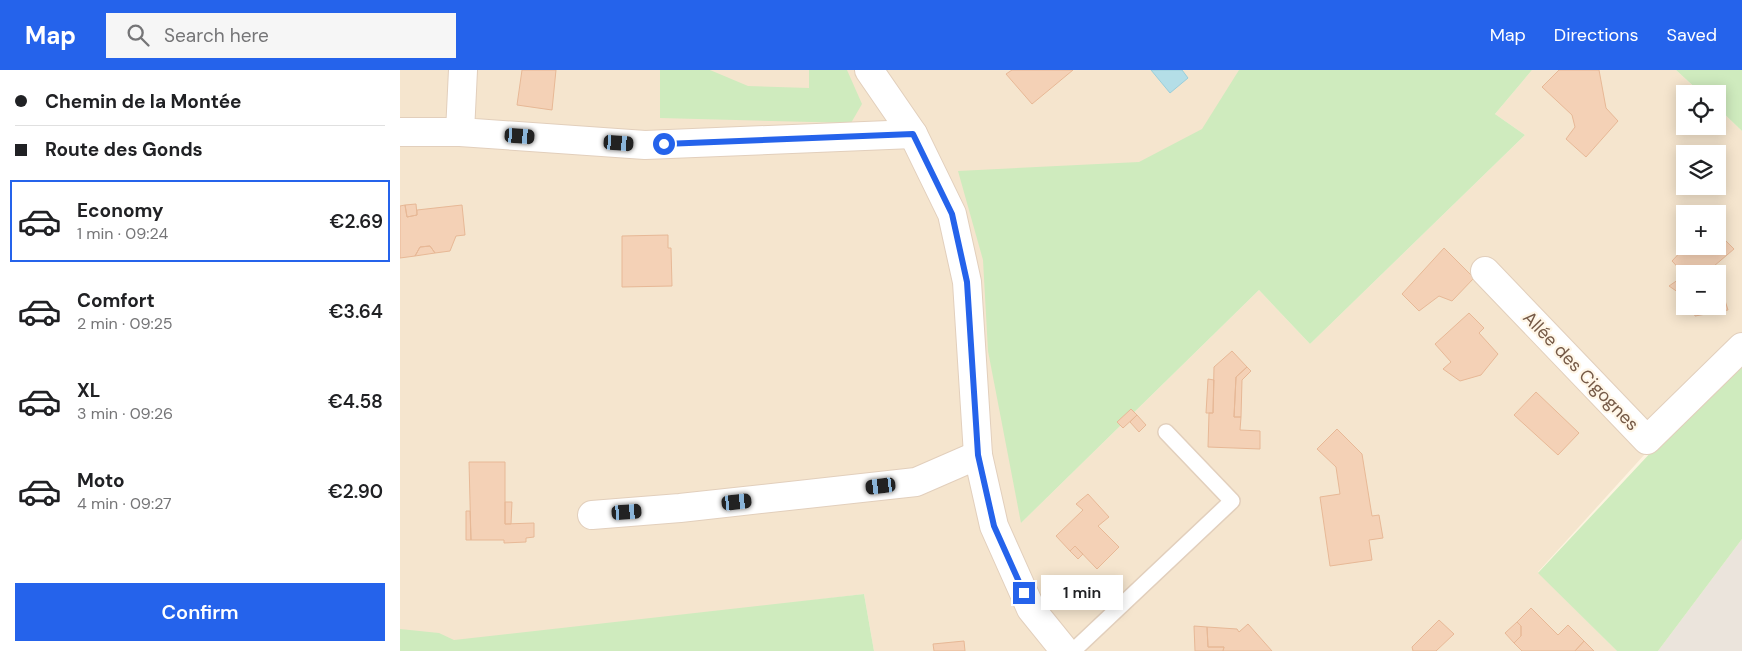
<!DOCTYPE html>
<meta charset="utf-8">
<style>
:root{--surface:#fff;--page:#f6f6f6;--text:#202124;--muted:#757577;--line:#e0e0e0;--accent:#2563eb}
body{margin:0;font-family:"DM Sans",sans-serif;background:var(--page);color:var(--text);height:100vh;display:flex;flex-direction:column;font-size:19px;white-space:nowrap}
*{box-sizing:border-box;margin:0}
p{font-size:16px;color:var(--muted)}
.icon{flex:none;width:28px;height:28px;fill:none;stroke:currentColor;stroke-width:2;stroke-linecap:round;stroke-linejoin:round}
.map{position:relative;flex:1;overflow:hidden}
.details{display:flex;flex-direction:column;background:var(--surface);width:400px}
.details>*{flex:none}
.banner{display:grid;align-content:center;height:110px;padding:0 15px;background:var(--surface)}
.buttons{position:absolute;left:1276px;top:15px;display:grid;gap:10px}
.buttons a{display:grid;place-items:center;width:50px;height:50px;border-radius:0px;background:var(--surface);box-shadow:0 2px 12px #0003;font-size:25px}
.end{position:absolute;width:22px;height:22px;margin:-11px;border:6px solid #2563eb;background:#fff;box-shadow:0 0 0 2px #fff}
.from{border-radius:50%}
.bubble{position:absolute;height:35px;border-radius:0px;background:var(--surface);box-shadow:0 2px 12px #0003;font-size:16px;font-weight:600;line-height:35px;text-align:center}
.car{position:absolute;width:15px;height:30px;margin:-15px -8px;border-radius:6px;box-shadow:0 0 4px 1px #0007;background:linear-gradient(#222 24%,#8ab4d8 0 40%,#222 0 76%,#8ab4d8 0 86%,#222 0)}
.banner b{display:flex;align-items:center;gap:18px;height:48px;font-size:19px}
.banner b+b{border-top:1px solid var(--line)}
.banner i{width:12px;height:12px;background:var(--text)}
ul{padding:0;list-style:none}
li{display:flex;align-items:center;gap:15px;height:82px;margin:0 10px 8px;padding:0 5px;border:2px solid transparent;border-radius:0px}
li div{flex:1}
li b{display:block;font-size:19px}
li em{font-style:normal;font-weight:600}
li.current{border-color:var(--accent)}
li>.icon{width:45px;height:45px;stroke-width:1.5}
.primary-button{display:flex;gap:10px;margin-top:auto;padding:10px 15px}
.primary-button a{flex:1;height:58px;border-radius:0px;background:var(--accent);color:#fff;font-size:20px;font-weight:600;line-height:58px;text-align:center}
header{display:flex;align-items:center;gap:30px;box-sizing:border-box;height:70px;padding:0 25px;background:var(--accent);color:#fff}
header strong{font-size:24px}
nav{display:flex;gap:28px;margin-inline-start:auto;font-size:18px}
.search{width:350px;height:45px;background:var(--page);display:flex;align-items:center;gap:12px;box-sizing:border-box;padding:0 18px;border-radius:0px;color:var(--muted);font-size:19px}
main{display:flex;flex:1;min-height:0}
.map>svg:first-child{display:block}
</style>
<header>
<strong>Map</strong>
<div class="search"><svg class="icon" aria-label="search" viewBox="0 0 24 24"><circle cx="10" cy="10" r="6"/><path d="M15 15l6 6"/></svg>Search here</div>
<nav><a>Map</a><a>Directions</a><a>Saved</a></nav>
</header>
<main>
<section class="details">
<div class="banner">
<b><i class="from"></i>Chemin de la Montée</b>
<b><i></i>Route des Gonds</b>
</div>
<ul>
<li class="current"><svg class="icon" aria-label="car" viewBox="0 0 24 24"><path d="M5 17H2v-5l4-1 3-4h7l3 4 3 1v5h-3M9 17h6M6 11h13"/><circle cx="7" cy="17" r="2"/><circle cx="17" cy="17" r="2"/></svg><div><b>Economy</b><p>1 min · 09:24</p></div><em>€2.69</em></li>
<li><svg class="icon" aria-label="car" viewBox="0 0 24 24"><path d="M5 17H2v-5l4-1 3-4h7l3 4 3 1v5h-3M9 17h6M6 11h13"/><circle cx="7" cy="17" r="2"/><circle cx="17" cy="17" r="2"/></svg><div><b>Comfort</b><p>2 min · 09:25</p></div><em>€3.64</em></li>
<li><svg class="icon" aria-label="car" viewBox="0 0 24 24"><path d="M5 17H2v-5l4-1 3-4h7l3 4 3 1v5h-3M9 17h6M6 11h13"/><circle cx="7" cy="17" r="2"/><circle cx="17" cy="17" r="2"/></svg><div><b>XL</b><p>3 min · 09:26</p></div><em>€4.58</em></li>
<li><svg class="icon" aria-label="car" viewBox="0 0 24 24"><path d="M5 17H2v-5l4-1 3-4h7l3 4 3 1v5h-3M9 17h6M6 11h13"/><circle cx="7" cy="17" r="2"/><circle cx="17" cy="17" r="2"/></svg><div><b>Moto</b><p>4 min · 09:27</p></div><em>€2.90</em></li>
</ul>
<div class="primary-button"><a>Confirm</a></div>
</section>
<div class="map">
<svg width="1342" height="581" viewBox="0 0 1342 581">
<rect width="100%" height="100%" fill="#fdf3e0"/>
<path fill="#f5e5ce" fill-rule="evenodd" d="M 0,0 L 872,0 L 621,453 L 859,220 L 910,274 L 1125,65 L 1095,44 L 1132,0 L 1276,0 L 1302,24 L 1285,24 L 1285,56 L 1318,56 L 1318,38 L 1342,61 L 1342,277 L 1138,502 L 1217,581 L 474,581 L 464,524 L 0,581 ZM 1285,84 L 1318,84 L 1318,116 L 1285,116 ZM 1285,144 L 1318,144 L 1318,176 L 1285,176 ZM 1285,204 L 1318,204 L 1318,236 L 1285,236 Z"/>
<path fill="#ebe4dc" d="M 1342,469 L 1342,581 L 1258,581 Z"/>
<path fill="#cfebbe" d="M 260,0 L 310,0 L 348,16 L 409,18 L 409,0 L 447,0 L 462,34 L 451,53 L 260,48 Z
M 839,0 L 1132,0 L 1095,44 L 1125,65 L 910,274 L 859,220 L 621,453 L 588,281 L 583,190 L 558,101 L 739,92 L 802,59 Z
M 1276,0 L 1342,0 L 1342,61 L 1318,38 L 1318,24 L 1302,24 Z
M 1342,285 L 1342,469 L 1258,581 L 1217,581 L 1138,503 Z
M 464,524 L 474,581 L 0,581 L 0,559 L 39,563 L 54,570 Z"/>
<path fill="#b4dee7" stroke="#9aceda" d="M 751,0 L 782,0 L 788,8 L 770,23 Z"/>
<path fill="#f4d1b6" stroke="#e7b896" d="M 122,0 L 156,0 L 152,40 L 117,35 Z
M 612,0 L 673,0 L 632,34 L 606,4 Z
M 1159,0 L 1199,0 L 1206,38 L 1218,51 L 1186,87 L 1166,69 L 1175,57 L 1172,45 L 1142,17 Z
M 16,134 L 17,145 L 7,147 L 5,135 Z
M 5,135 L 7,147 L 17,145 L 17,140 L 62,135 L 65,165 L 56,166 L 50,181 L 35,183 L 30,176 L 20,177 L 15,186 L 0,188 L 0,136 Z
M 1318,163 L 1334,179 L 1307,202 L 1308,204 L 1285,204 L 1285,227 L 1269,216 L 1285,205 L 1272,191 L 1286,176 L 1318,176 Z
M 268,165 L 268,178 L 271,178 L 272,216 L 222,217 L 222,166 Z
M 30,176 L 35,183 L 15,186 L 20,177 Z
M 1044,178 L 1074,208 L 1052,231 L 1039,226 L 1019,241 L 1002,224 Z
M 1318,221 L 1322,221 L 1328,240 L 1295,246 L 1292,236 L 1318,236 Z
M 1069,243 L 1084,258 L 1079,263 L 1098,284 L 1081,305 L 1060,311 L 1043,299 L 1051,292 L 1035,274 Z
M 832,281 L 847,297 L 836,307 L 834,347 L 841,347 L 840,360 L 860,361 L 860,379 L 808,377 L 809,343 L 813,343 L 814,297 Z
M 847,297 L 851,301 L 842,310 L 841,347 L 834,347 L 836,307 Z
M 808,309 L 814,310 L 813,343 L 806,343 Z
M 1136,322 L 1179,363 L 1158,385 L 1114,345 Z
M 731,339 L 737,345 L 723,358 L 717,352 Z
M 737,345 L 746,355 L 739,362 L 730,352 Z
M 937,359 L 962,384 L 972,446 L 979,445 L 983,468 L 969,470 L 972,490 L 930,496 L 920,427 L 940,424 L 936,397 L 917,379 Z
M 69,392 L 105,392 L 105,454 L 134,453 L 134,467 L 126,468 L 126,472 L 104,473 L 104,470 L 71,470 Z
M 688,424 L 709,447 L 698,456 L 719,477 L 697,499 L 675,476 L 670,481 L 656,466 L 683,440 L 676,434 Z
M 105,432 L 112,432 L 111,454 L 105,454 Z
M 66,441 L 70,441 L 71,470 L 66,470 Z
M 675,476 L 683,484 L 678,489 L 670,481 Z
M 1131,538 L 1158,565 L 1168,555 L 1184,571 L 1175,581 L 1122,581 L 1114,573 L 1121,566 L 1121,556 L 1117,552 Z
M 1039,550 L 1054,564 L 1036,581 L 1013,581 L 1012,577 Z
M 1117,552 L 1121,556 L 1121,566 L 1114,573 L 1105,563 Z
M 848,554 L 872,581 L 823,581 L 824,577 L 808,577 L 807,557 L 837,559 L 839,562 Z
M 794,556 L 807,557 L 808,577 L 824,577 L 823,581 L 795,581 Z
M 564,571 L 565,581 L 534,581 L 533,574 Z
M 1184,571 L 1194,581 L 1175,581 Z"/>
<g fill="none" stroke-linecap="round" stroke-linejoin="round">
<defs>
<path id="service" d="M 673,581 L 832,431 L 766,362"/>
<path id="minor" d="M 0,62 L 60,62 L 245,75 L 513,64
M 60,62 L 63,0
M 1085,201 L 1247,370 L 1342,277
M 192,445 L 280,438 L 516,412 L 578,385"/>
<path id="tertiary" d="M 469,0 L 513,64 L 552,144 L 567,212 L 578,385 L 594,456 L 631,539 L 665,581"/>
</defs>
<use href="#service" stroke="#e2cfbc" stroke-width="18"/>
<use href="#minor" stroke="#e2cfbc" stroke-width="30"/>
<use href="#tertiary" stroke="#e2cfbc" stroke-width="30"/>
<use href="#service" stroke="#fff" stroke-width="15"/>
<use href="#minor" stroke="#fff" stroke-width="28"/>
<use href="#tertiary" stroke="#fff" stroke-width="28"/>
</g>
<g fill="none" stroke-linecap="round" stroke-linejoin="round">
<path stroke="#2563eb" stroke-width="6" d="M 264,74 L 513,64 L 552,144 L 567,212 L 578,385 L 594,456 L 624,523"/>
</g>
<g text-anchor="middle" stroke-width="4.5" stroke-linejoin="round" paint-order="stroke">
<g font-size="18" fill="#755946" stroke="#fff6e7">
<text transform="translate(1181 301) rotate(46)" y="6">Allée des Cigognes</text>
</g>
</g>
</svg>
<div class="buttons">
<a><svg class="icon" aria-label="locate" viewBox="0 0 24 24"><circle cx="12" cy="12" r="6"/><path d="M12 2v4M12 18v4M2 12h4M18 12h4"/></svg></a>
<a><svg class="icon" aria-label="layers" viewBox="0 0 24 24"><path d="M12 4l9 5-9 5-9-5zM3 14l9 5 9-5"/></svg></a>
<a>+</a>
<a>−</a>
</div>
<i class="end from" style="left:264px;top:74px"></i>
<i class="end" style="left:624px;top:523px"></i>
<div class="bubble" style="left:641px;top:505px;width:82px">1 min</div>
<i class="car" style="left:120px;top:66px;rotate:94deg"></i>
<i class="car" style="left:219px;top:73px;rotate:94deg"></i>
<i class="car" style="left:481px;top:416px;rotate:263deg"></i>
<i class="car" style="left:337px;top:432px;rotate:84deg"></i>
<i class="car" style="left:227px;top:442px;rotate:86deg"></i>
</div>
</main>
